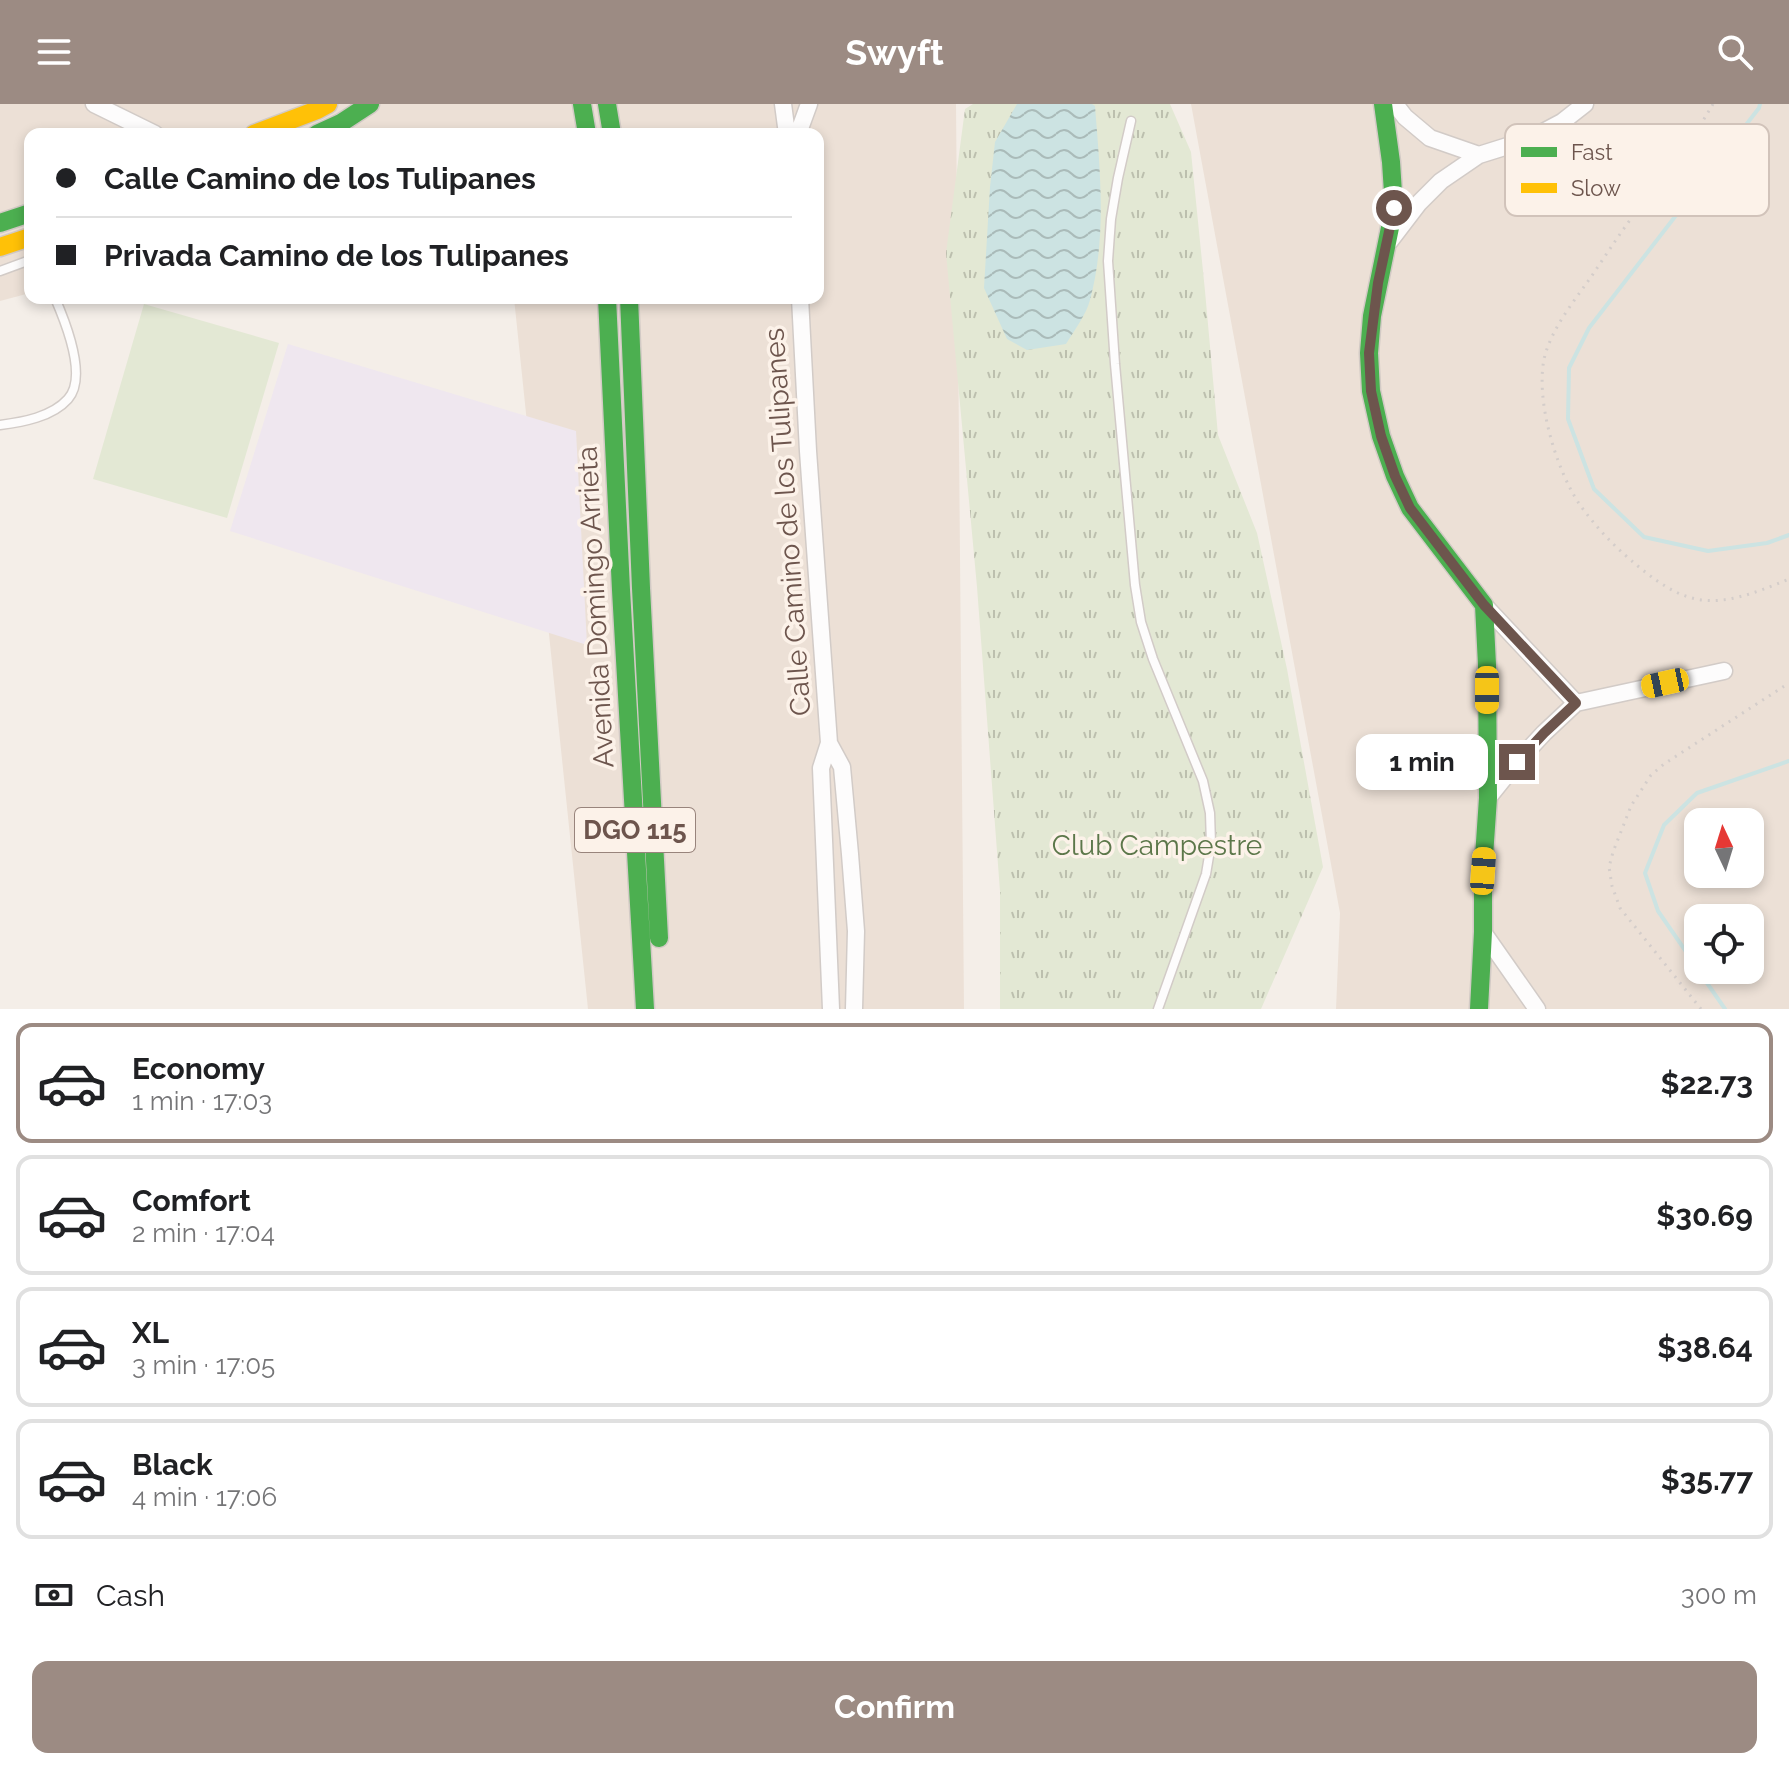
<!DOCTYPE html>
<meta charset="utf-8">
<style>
:root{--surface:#fff;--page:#f6f6f6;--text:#202124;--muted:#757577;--line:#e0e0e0;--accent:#9c8b83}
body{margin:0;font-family:Raleway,sans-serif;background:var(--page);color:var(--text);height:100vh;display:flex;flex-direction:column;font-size:30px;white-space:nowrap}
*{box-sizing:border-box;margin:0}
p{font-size:26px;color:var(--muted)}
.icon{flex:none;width:44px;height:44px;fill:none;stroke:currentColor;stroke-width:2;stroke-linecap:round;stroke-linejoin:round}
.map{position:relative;height:905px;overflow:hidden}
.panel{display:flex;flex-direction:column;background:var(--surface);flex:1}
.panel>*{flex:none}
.banner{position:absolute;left:24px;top:24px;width:800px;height:176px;border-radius:16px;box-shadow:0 4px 12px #0003;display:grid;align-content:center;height:176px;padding:0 32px;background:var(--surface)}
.needle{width:52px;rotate:356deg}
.buttons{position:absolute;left:1684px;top:704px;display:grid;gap:16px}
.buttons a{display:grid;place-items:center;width:80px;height:80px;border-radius:16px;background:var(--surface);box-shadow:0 4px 12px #0003;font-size:40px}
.end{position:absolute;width:36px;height:36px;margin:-18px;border:10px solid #6d554d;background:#fff;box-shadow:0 0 0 4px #fff}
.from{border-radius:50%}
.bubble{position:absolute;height:56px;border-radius:16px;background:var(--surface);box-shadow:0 4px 12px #0003;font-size:26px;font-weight:700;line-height:56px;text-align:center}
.car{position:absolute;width:24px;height:48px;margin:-24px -12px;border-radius:10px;box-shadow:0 0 6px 2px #0007;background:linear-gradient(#f5c518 24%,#345 0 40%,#f5c518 0 76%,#345 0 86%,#f5c518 0)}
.banner b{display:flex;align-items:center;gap:28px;height:76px;font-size:30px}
.banner b+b{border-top:2px solid var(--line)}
.banner i{width:20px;height:20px;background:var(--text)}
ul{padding:14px 0 0;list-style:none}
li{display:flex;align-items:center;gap:24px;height:120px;margin:0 16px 12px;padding:0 16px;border:4px solid var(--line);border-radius:16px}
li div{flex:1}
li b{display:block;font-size:30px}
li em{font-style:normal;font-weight:700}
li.current{border-color:var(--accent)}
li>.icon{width:72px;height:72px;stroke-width:1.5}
.pay{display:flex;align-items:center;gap:20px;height:88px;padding:0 32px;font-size:30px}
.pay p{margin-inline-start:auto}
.primary-button{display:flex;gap:16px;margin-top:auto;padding:16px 32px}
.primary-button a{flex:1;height:92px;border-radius:16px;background:var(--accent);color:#fff;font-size:32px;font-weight:700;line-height:92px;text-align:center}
header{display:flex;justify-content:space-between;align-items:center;height:104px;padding:0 32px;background:var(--accent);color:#fff;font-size:36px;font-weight:700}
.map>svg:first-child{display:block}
</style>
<header><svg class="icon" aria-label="menu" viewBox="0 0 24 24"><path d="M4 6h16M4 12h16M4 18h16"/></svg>Swyft<svg class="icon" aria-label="search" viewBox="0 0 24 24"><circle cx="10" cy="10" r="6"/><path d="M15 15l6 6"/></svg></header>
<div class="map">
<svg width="1789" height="905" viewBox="0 0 1789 905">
<defs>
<pattern id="park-tufts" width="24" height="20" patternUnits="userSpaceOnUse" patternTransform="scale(2)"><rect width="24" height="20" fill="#e3e8d4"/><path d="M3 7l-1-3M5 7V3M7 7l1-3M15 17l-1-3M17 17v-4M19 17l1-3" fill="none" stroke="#bcbfae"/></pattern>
<pattern id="water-waves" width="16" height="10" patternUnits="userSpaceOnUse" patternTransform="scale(2)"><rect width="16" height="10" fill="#cce3e2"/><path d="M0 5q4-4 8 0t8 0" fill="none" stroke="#aabbb9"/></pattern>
</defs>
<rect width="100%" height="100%" fill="#f4eee8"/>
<path fill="#ece0d6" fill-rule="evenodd" d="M 0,0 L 956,0 L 964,905 L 588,905 L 514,194 L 818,194 L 818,30 L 30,30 L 30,189 L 0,197 Z
M 1191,0 L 1789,0 L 1789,905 L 1336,905 L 1340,809 ZM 1698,718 L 1750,718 L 1750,770 L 1698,770 ZM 1698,814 L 1750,814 L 1750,866 L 1698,866 Z"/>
<path fill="#efe7ef" d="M 288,240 L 576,327 L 587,541 L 230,427 Z"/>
<path fill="#e3e8d4" d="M 144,200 L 279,239 L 227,414 L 93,375 Z"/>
<path fill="url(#park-tufts)" d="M 973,0 L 1170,0 L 1191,48 L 1205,187 L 1218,331 L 1257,429 L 1287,565 L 1323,763 L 1261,905 L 1000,905 L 1000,787 L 977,483 L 946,149 L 965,5 Z"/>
<path fill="url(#water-waves)" d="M 1017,0 L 1092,0 L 1095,2 C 1100,66 1107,133 1090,196 C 1086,211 1074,227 1066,240 L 1027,246 L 1007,235 L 984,184 L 990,83 L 995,38 Z"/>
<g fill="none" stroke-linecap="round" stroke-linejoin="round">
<path stroke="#cce3e2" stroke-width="4" d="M 1760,0 L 1759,4 L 1589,224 L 1569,264 L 1568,315 L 1594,385 L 1644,433 L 1708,447 L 1767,439 L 1789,431
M 1698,865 L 1658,807 L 1645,769 L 1664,721 L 1697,689 L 1789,657
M 1698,866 L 1725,905"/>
<defs>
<path id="lane" d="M 1131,17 L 1118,74 L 1111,115 L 1108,157 L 1115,260 L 1135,481 L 1141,518 L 1153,555 L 1203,677 L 1210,709 L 1211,740 L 1206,770 L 1158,905
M 0,167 L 30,156
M 0,321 C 23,318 52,313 68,295 C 88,273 65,217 55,194"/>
<path id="street" d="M 94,0 L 155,30
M 783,0 L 787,30
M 1395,0 L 1405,13 L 1430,34 L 1479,51 L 1530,35 L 1562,18 L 1585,0
M 798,30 L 809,0
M 1390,137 L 1419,99 L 1441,77 L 1479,51
M 800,194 L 808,347 L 829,639 L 821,664 L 831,905
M 1484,501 L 1576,599
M 829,639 L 842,663 L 850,750 L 856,827 L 854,905
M 1488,694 L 1517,658 L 1544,629 L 1576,599 L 1724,567
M 1483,828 L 1537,905"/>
<path id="fast" d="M 582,0 L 587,30
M 607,0 L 612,30
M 1383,0 L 1391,58 L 1394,104 L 1372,212 L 1369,249 L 1371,287 L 1381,332 L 1395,372 L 1410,404 L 1484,501 L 1487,561 L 1488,694 L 1483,767 L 1483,828 L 1479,905
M 317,30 L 341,19 L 370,0
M 0,119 L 30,109
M 607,194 L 621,486 L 645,905
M 629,194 L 641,484 L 659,834"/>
<path id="slow" d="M 254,30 L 317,6 L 328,0
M 0,143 L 30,133"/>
</defs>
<use href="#lane" stroke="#d2cbc7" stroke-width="11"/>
<use href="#street" stroke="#d2cbc7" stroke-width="19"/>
<use href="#fast" stroke="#d2cac5" stroke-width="21"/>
<use href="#slow" stroke="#d2cac5" stroke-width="21"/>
<path stroke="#d4cdca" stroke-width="3" stroke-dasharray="2 6" stroke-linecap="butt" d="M 1713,0 C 1701,20 1688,42 1674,61 C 1662,77 1648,92 1636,108 C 1620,129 1606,151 1591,173 C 1574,197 1553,223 1545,251 C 1534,293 1556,366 1580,401 C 1593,419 1609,437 1625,451 C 1688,507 1713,507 1789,475
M 1701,905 L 1620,804 L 1612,782 L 1609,763 L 1613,748 L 1631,702 L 1651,671 L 1664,660 L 1789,579"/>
<use href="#lane" stroke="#fdfcfc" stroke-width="8"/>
<use href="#street" stroke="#fdfcfc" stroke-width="16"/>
<use href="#fast" stroke="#4caf50" stroke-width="18"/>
<use href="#slow" stroke="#ffc107" stroke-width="18"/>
</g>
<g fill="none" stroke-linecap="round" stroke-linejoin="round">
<path stroke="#6d554d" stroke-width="10" d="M 1394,104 L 1378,179 L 1369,249 L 1371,287 L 1381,332 L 1395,372 L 1410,404 L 1484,501 L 1576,599 L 1544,629 L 1517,658"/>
</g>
<g text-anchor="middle" stroke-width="7" stroke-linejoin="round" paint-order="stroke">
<rect fill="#fcf2e9" stroke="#98847c" stroke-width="2" x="575" y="704" width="120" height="44" rx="6"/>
<g font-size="26" font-weight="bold" fill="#6d554d">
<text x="635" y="735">DGO 115</text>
</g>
<g font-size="28" fill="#6d554d" stroke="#fcf2e9">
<text transform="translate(787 418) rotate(-94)" y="10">Calle Camino de los Tulipanes</text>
<text transform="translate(595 503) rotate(-93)" y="10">Avenida Domingo Arrieta</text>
</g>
<g font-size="28" fill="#5c774a" stroke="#fcf2e9">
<text x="1157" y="751">Club Campestre</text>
</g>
</g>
<rect x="1505" y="20" width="264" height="92" rx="12" fill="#fcf2e9" stroke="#d1c3ba" stroke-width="2"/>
<rect x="1521" y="43" width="36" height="10" fill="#4caf50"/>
<rect x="1521" y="79" width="36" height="10" fill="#ffc107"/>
<g font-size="22" fill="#6d554d">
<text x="1571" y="56">Fast</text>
<text x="1571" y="92">Slow</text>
</g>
</svg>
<div class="buttons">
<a><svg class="needle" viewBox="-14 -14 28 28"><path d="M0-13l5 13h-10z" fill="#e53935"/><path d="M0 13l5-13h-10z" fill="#757577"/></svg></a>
<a><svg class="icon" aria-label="locate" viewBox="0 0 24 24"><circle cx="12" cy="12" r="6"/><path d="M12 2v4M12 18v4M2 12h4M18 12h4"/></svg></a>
</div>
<i class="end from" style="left:1394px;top:104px"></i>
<i class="end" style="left:1517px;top:658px"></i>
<div class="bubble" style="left:1356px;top:630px;width:132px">1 min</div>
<i class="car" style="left:1665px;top:579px;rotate:258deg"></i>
<i class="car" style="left:1487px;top:586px;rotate:180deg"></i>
<i class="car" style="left:1483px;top:767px;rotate:4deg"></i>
<div class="banner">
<b><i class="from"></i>Calle Camino de los Tulipanes</b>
<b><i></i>Privada Camino de los Tulipanes</b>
</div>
</div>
<section class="panel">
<ul>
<li class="current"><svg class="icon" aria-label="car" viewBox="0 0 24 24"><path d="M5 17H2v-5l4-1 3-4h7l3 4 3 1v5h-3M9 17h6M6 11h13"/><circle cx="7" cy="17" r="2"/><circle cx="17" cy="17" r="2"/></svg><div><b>Economy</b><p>1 min · 17:03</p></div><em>$22.73</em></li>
<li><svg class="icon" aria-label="car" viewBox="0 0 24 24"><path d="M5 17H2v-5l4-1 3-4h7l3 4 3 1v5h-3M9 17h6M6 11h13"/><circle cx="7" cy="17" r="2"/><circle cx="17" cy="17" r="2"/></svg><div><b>Comfort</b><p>2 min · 17:04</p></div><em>$30.69</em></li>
<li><svg class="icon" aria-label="car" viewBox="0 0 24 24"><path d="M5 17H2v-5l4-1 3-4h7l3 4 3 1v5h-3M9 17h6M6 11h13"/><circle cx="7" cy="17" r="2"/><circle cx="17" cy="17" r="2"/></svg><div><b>XL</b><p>3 min · 17:05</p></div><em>$38.64</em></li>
<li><svg class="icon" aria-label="car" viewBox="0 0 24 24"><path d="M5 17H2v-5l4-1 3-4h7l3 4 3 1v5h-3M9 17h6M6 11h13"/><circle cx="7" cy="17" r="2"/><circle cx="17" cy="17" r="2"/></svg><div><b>Black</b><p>4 min · 17:06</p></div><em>$35.77</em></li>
</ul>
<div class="pay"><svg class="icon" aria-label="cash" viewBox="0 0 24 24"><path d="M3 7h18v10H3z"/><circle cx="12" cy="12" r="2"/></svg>Cash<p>300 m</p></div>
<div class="primary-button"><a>Confirm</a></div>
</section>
